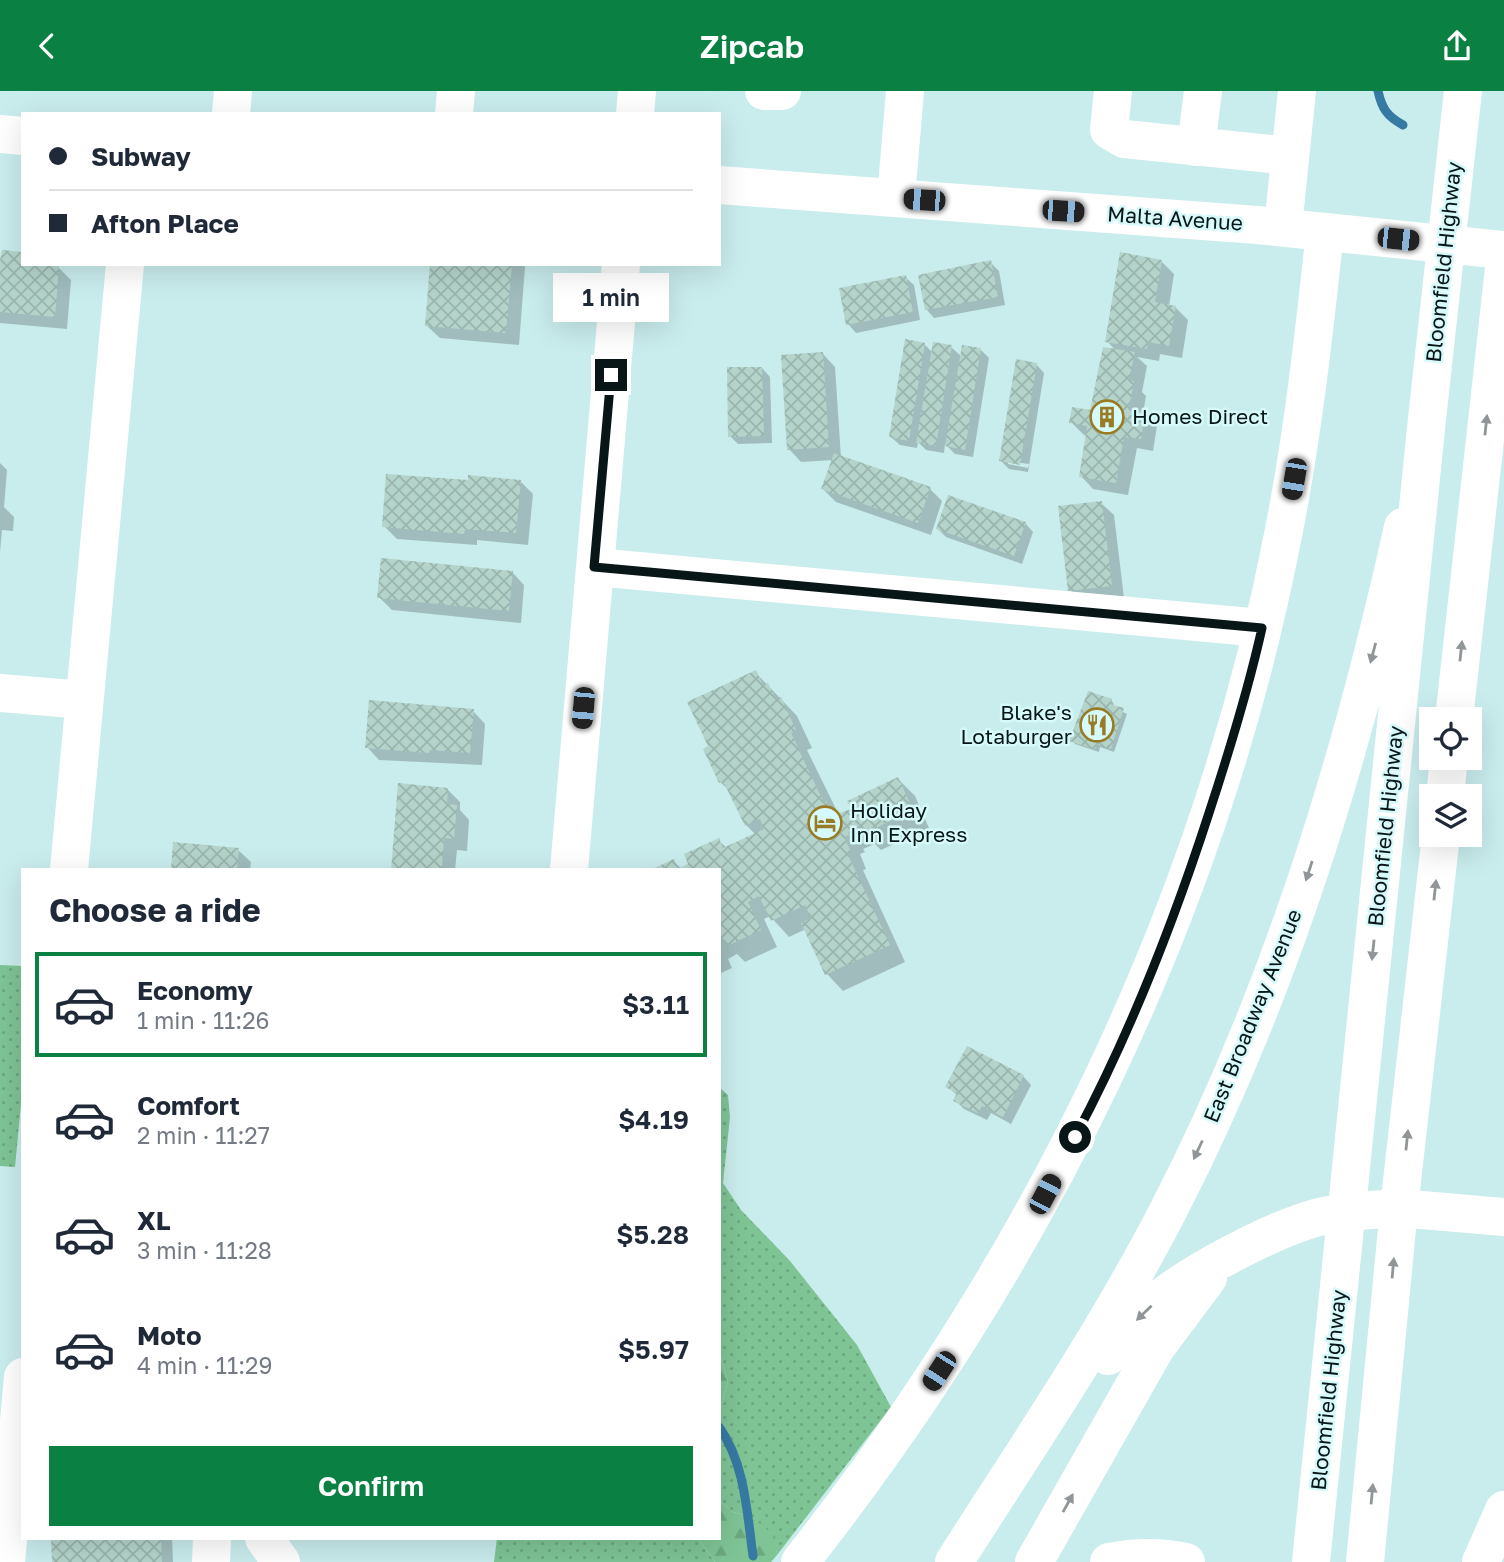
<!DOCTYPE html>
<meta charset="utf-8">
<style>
:root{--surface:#fff;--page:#f6f6f7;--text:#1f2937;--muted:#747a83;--line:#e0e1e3;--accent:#0b8043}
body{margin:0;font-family:"Golos Text",sans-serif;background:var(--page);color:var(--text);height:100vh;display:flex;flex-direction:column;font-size:26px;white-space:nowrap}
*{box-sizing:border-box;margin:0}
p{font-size:23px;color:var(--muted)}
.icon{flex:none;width:38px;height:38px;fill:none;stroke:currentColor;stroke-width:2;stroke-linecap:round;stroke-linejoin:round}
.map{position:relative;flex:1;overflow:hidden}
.details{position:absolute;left:21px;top:777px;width:700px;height:672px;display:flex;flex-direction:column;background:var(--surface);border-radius:0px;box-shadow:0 7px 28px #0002}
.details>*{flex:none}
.hud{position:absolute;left:21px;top:21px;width:700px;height:154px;border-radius:0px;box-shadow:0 7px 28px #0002;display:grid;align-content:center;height:154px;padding:0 28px;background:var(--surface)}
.fabs{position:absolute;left:1419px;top:616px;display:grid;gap:14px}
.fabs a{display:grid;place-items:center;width:63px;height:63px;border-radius:0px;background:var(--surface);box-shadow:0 7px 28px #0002;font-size:35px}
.end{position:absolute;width:32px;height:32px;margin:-16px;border:9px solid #091617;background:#fff;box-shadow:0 0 0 4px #fff}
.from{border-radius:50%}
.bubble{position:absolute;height:49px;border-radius:0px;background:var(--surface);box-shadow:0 7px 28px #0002;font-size:23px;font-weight:600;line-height:49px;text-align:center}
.car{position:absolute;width:21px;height:42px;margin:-21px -10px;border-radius:9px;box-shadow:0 0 5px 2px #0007;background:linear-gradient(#222 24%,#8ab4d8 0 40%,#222 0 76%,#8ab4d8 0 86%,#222 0)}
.hud b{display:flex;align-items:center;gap:24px;height:66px;font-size:26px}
.hud b+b{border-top:2px solid var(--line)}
.hud i{width:18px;height:18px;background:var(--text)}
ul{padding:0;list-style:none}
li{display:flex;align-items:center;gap:21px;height:105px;margin:0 14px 10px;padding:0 14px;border:4px solid transparent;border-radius:0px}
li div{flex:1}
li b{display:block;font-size:26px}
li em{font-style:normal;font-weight:600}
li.active{border-color:var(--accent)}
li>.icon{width:63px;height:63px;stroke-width:1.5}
h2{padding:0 28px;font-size:32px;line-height:84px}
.cta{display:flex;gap:14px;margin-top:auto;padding:14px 28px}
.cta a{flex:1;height:80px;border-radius:0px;background:var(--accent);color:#fff;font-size:28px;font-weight:600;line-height:80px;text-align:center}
header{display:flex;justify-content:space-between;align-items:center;height:91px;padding:0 28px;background:var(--accent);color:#fff;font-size:32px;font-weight:600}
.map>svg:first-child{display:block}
</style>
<header><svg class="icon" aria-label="back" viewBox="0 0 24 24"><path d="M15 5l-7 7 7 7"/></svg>Zipcab<svg class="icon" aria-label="share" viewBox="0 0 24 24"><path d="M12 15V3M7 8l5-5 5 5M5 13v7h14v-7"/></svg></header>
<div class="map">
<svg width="1504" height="1471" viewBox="0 0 1504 1471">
<defs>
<pattern id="grass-dots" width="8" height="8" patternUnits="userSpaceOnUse" patternTransform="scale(1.75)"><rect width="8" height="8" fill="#7ec495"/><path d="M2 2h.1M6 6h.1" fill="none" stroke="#6ca880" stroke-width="1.8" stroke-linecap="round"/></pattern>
<pattern id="forest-firs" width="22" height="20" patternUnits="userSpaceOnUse" patternTransform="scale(1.75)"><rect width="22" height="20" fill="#7ec495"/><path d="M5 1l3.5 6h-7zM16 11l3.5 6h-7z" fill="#6ca880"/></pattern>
<pattern id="building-cross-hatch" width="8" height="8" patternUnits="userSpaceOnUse" patternTransform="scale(1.75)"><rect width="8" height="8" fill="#b4d4cb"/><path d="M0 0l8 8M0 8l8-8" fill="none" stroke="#99b5ae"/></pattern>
</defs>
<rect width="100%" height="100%" fill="#c9ecec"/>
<path fill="url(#grass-dots)" d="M 0,874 L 23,875 L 23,991 L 15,1076 L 0,1075 Z
M 719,996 L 728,1004 L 730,1026 L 723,1092 L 741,1119 L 790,1170 L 857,1254 L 891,1316 L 777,1464 L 774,1445 L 751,1426 L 733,1421 L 719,1409 L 719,1325 L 728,1290 L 719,1258 Z
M 497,1447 L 698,1447 L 715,1471 L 494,1471 Z"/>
<path fill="url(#forest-firs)" d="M 719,1258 L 728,1290 L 719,1325 Z
M 719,1409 L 733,1421 L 751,1426 L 775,1445 L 777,1464 L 771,1471 L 715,1471 L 698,1447 L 719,1447 Z"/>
<path fill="#0003" fill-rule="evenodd" d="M 1161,170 L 1174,183 L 1169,215 L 1175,216 L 1188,229 L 1182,267 L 1160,263 L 1159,270 L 1137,266 L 1147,275 L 1142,301 L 1146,305 L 1143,322 L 1157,335 L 1153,360 L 1137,357 L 1128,404 L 1093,398 L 1081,385 L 1088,345 L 1084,344 L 1071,331 L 1092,321 L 1116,260 L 1107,250 Z
M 0,171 L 58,176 L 71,189 L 67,238 L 0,232 Z
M 990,171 L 999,180 L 1005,214 L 934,227 L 926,218 Z
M 432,173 L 522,173 L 525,176 L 519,254 L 440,247 L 427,235 Z
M 905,186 L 914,194 L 920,229 L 856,242 L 848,233 Z
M 924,253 L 933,262 L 951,256 L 962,266 L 980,258 L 989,267 L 973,366 L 955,363 L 945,353 L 944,362 L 926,359 L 918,351 L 917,357 L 900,354 L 891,346 Z
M 823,263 L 835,276 L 841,367 L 930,398 L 942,410 L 931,444 L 836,411 L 823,398 L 833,369 L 801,371 L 789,358 Z
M 1036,273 L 1044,282 L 1028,381 L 1009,378 L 1001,370 ZM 1008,370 L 1029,373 L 1028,377 L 1008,373 Z
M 762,277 L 770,286 L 772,352 L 738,353 L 730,345 Z
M 0,372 L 7,379 L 4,416 L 14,426 L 13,440 L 2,439 L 0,461 Z
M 520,390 L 533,403 L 528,454 L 477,449 L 477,454 L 397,448 L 384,435 Z
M 1101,412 L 1114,424 L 1124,507 L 1083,512 L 1070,499 Z
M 1025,432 L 1033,441 L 1022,473 L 946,446 L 938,438 Z
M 512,481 L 524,494 L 521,532 L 392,519 L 379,506 Z
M 755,581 L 797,625 L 812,657 L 807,659 L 839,724 L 853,719 L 898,688 L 915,705 L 929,737 L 881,759 L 875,753 L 863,758 L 865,761 L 860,763 L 866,778 L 863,779 L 905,871 L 843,900 L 827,883 L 806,838 L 789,846 L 770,825 L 764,828 L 777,856 L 745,871 L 737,863 L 728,868 L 732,877 L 719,883 L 719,779 L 656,779 L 673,770 L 682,778 L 691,774 L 718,749 L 727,757 L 756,744 L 746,734 L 731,701 L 720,691 L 710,656 Z
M 1111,609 L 1114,613 L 1113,616 L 1127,623 L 1114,661 L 1100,656 L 1099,661 L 1075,653 L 1072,649 Z
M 473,620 L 485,633 L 482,674 L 379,669 L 367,656 Z
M 448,699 L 460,711 L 460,719 L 469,729 L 467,760 L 457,759 L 455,779 L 393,779 Z
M 238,759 L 251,771 L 250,779 L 172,779 Z
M 1023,985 L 1031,994 L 1011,1033 L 991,1022 L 987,1029 L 964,1018 L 956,1010 L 958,1005 L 948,996 Z
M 53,1447 L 172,1447 L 173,1471 L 53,1471 Z"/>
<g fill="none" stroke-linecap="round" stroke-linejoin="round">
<path stroke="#3679a3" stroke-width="9" d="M 1378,0 C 1382,18 1387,25 1403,34
M 719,1336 C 745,1372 747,1422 753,1465"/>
</g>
<path fill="url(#building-cross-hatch)" d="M 2,159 L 23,161 L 23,173 L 59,175 L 55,226 L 0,221 L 0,169 Z
M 1120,161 L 1162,169 L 1155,211 L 1176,215 L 1169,255 L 1148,251 L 1147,258 L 1105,251 Z
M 991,169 L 998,206 L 925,219 L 918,184 Z
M 430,173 L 512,173 L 506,242 L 425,235 Z
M 906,184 L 913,221 L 846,234 L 839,197 Z
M 905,248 L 925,252 L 909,350 L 889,346 Z
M 933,251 L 952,254 L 936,355 L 916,352 Z
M 962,254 L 981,257 L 965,359 L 945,355 Z
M 1103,256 L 1135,261 L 1129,289 L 1134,290 L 1129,318 L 1145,321 L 1141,348 L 1124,346 L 1116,392 L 1079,386 L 1087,335 L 1069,332 L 1072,316 L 1090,319 Z
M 823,261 L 829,356 L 787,359 L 781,264 Z
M 1016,268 L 1037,272 L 1020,374 L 999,370 Z
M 727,276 L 762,276 L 764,345 L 728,346 Z
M 834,362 L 931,396 L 918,432 L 821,398 Z
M 386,383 L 468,389 L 468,384 L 521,389 L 516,442 L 465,438 L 464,443 L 382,436 Z
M 948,404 L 1026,431 L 1014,465 L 936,438 Z
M 1102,410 L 1112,495 L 1068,500 L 1058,415 Z
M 381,467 L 513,480 L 509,520 L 377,507 Z
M 756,579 L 763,594 L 768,592 L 776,608 L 781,606 L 796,639 L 791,642 L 824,712 L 827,710 L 834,724 L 851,718 L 847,710 L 898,686 L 913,719 L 863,743 L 859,735 L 848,741 L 849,744 L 844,746 L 851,761 L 847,762 L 890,854 L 825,884 L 801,832 L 811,827 L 805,814 L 771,830 L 759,805 L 748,811 L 761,839 L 727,855 L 722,846 L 719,847 L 719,779 L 650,779 L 674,768 L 678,778 L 688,773 L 684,763 L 719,747 L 723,757 L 764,738 L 760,728 L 745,735 L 723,690 L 719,692 L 703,658 L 708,655 L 687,611 Z
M 1088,600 L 1112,608 L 1110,613 L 1124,617 L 1111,658 L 1097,653 L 1095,658 L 1069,650 Z
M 369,609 L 474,618 L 470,662 L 430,659 L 429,662 L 365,657 Z
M 398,692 L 448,697 L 447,713 L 457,714 L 454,748 L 444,747 L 442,779 L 391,779 Z
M 173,751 L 239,757 L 237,779 L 171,779 Z
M 967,955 L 1024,984 L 1003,1026 L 982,1015 L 978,1022 L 953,1010 L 957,1002 L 945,996 Z
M 51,1447 L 161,1447 L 162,1471 L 52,1471 Z"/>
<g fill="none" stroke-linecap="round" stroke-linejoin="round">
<path stroke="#fff" stroke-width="38" d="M 764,0 L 782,0
M 1113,0 L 1109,39 L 1124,48 L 1290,65
M 231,23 L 233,0
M 454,23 L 456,0
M 635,23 L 637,0
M 0,43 L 23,45
M 1196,56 L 1203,0
M 719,94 L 1257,134 L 1504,159
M 896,107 L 905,0
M 1283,136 L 1297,0
M 595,476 L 1262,537
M 0,602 L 84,609
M 69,779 L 125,173
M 569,779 L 621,173
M 1399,1117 L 1504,1126
M 264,1447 L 281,1471
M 6,1471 L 23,1286
M 211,1471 L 212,1447
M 800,1471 C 1037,1171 1210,821 1283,444 C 1303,344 1314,242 1325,141
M 1481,1471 L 1504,1419"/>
<path stroke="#fff" stroke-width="38" d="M 1108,1265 C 1121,1249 1134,1230 1150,1216 C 1187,1183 1271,1139 1319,1126 C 1345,1120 1373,1119 1399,1117
M 954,1471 C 1028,1355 1105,1242 1168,1120 C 1279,905 1351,671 1403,436
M 1034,1471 L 1155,1258 L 1208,1187
M 1109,1471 C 1135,1466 1160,1465 1186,1471"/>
<path stroke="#fff" stroke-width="38" d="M 1454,628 L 1504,177
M 1445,705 L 1449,667
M 1311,1471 L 1427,328 L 1463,0
M 1365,1471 L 1399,1117 L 1441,744"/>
</g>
<defs><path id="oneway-solid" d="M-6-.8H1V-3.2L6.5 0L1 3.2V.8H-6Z" transform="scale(1.75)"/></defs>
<g fill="#909697">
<use href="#oneway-solid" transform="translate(1486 334) rotate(-84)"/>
<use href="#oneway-solid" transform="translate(1461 560) rotate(-84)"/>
<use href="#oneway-solid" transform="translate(1373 562) rotate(105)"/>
<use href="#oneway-solid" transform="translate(1309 780) rotate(108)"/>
<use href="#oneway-solid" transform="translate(1435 799) rotate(-84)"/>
<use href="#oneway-solid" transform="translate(1373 859) rotate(96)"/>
<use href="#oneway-solid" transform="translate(1407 1049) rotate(-84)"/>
<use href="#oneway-solid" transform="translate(1198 1059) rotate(115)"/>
<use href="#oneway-solid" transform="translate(1393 1177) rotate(-85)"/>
<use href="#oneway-solid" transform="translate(1144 1222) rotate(136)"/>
<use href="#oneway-solid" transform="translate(1372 1403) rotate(-85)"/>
<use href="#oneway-solid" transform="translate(1068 1412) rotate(-61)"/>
</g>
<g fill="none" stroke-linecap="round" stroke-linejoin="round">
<path stroke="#091617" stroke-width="9" d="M 611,284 L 594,476 L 1262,537 C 1248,600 1229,661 1209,722 C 1173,833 1130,943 1075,1046"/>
</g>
<defs>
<symbol id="building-ring" viewBox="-11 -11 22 22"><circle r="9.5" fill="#d6f9fa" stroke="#987b24" stroke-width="1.5"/><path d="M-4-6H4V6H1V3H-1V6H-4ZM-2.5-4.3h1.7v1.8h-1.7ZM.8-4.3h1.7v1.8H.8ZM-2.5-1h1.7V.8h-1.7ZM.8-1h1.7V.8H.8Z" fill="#987b24"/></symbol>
<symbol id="restaurant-ring" viewBox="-11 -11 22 22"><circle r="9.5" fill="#d6f9fa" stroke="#987b24" stroke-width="1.5"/><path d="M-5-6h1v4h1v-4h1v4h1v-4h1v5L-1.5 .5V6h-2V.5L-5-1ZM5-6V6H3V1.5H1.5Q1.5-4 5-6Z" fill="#987b24"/></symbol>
<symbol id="hotel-ring" viewBox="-11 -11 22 22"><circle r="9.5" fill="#d6f9fa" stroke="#987b24" stroke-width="1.5"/><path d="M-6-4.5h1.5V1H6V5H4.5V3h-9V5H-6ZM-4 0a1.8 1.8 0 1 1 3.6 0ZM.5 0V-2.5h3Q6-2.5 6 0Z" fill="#987b24"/></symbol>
</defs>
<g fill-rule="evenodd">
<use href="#building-ring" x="1088" y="307" width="38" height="38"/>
<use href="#restaurant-ring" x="1078" y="615" width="38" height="38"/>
<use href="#hotel-ring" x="806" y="713" width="38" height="38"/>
</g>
<g text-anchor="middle" stroke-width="5" stroke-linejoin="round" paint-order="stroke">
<g font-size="21" fill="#091617" stroke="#d6f9fa">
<text transform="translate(1175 128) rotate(4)" y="7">Malta Avenue</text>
<text transform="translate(1444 171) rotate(-84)" y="7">Bloomfield Highway</text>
<text transform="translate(1386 735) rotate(-84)" y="7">Bloomfield Highway</text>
<text transform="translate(1253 925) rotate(-68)" y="7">East Broadway Avenue</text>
<text transform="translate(1329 1299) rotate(-84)" y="7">Bloomfield Highway</text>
</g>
<g font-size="21" fill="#091617" stroke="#d6f9fa" text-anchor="start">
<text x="1132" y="333">Homes Direct</text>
<text x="1072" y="629" text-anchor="end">Blake's<tspan x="1072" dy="24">Lotaburger</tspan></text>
<text x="850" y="727">Holiday<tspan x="850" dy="24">Inn Express</tspan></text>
</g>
</g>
</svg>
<div class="fabs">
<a><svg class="icon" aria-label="locate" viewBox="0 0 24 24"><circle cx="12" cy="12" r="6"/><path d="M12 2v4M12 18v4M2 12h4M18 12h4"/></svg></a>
<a><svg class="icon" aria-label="layers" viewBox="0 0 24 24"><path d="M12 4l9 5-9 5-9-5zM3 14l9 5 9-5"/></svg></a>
</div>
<i class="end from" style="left:1075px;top:1046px"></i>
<i class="end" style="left:611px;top:284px"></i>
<div class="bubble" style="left:553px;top:182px;width:116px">1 min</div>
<i class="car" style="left:924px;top:109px;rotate:274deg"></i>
<i class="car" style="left:1063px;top:120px;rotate:94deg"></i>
<i class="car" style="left:1398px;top:148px;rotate:96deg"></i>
<i class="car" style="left:1294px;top:388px;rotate:190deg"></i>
<i class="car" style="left:583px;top:617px;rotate:185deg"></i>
<i class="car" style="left:1045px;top:1103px;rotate:28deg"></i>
<i class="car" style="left:939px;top:1280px;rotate:213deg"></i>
<div class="hud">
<b><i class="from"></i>Subway</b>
<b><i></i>Afton Place</b>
</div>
<section class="details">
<h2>Choose a ride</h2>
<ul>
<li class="active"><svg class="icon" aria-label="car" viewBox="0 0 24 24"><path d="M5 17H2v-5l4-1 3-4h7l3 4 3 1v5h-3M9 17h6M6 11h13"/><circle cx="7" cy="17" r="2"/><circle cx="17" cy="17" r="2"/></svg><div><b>Economy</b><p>1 min · 11:26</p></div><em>$3.11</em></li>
<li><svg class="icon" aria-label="car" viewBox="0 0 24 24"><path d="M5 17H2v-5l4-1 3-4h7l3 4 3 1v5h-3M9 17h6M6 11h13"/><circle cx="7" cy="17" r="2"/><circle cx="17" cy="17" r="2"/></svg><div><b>Comfort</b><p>2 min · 11:27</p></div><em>$4.19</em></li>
<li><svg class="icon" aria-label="car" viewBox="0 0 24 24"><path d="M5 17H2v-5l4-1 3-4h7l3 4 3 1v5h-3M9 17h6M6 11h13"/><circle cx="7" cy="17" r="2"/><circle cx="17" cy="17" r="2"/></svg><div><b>XL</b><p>3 min · 11:28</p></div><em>$5.28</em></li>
<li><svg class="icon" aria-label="car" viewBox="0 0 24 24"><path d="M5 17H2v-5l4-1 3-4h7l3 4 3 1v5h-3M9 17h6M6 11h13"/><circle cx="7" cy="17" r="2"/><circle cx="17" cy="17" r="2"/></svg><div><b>Moto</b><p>4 min · 11:29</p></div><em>$5.97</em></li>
</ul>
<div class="cta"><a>Confirm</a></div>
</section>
</div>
